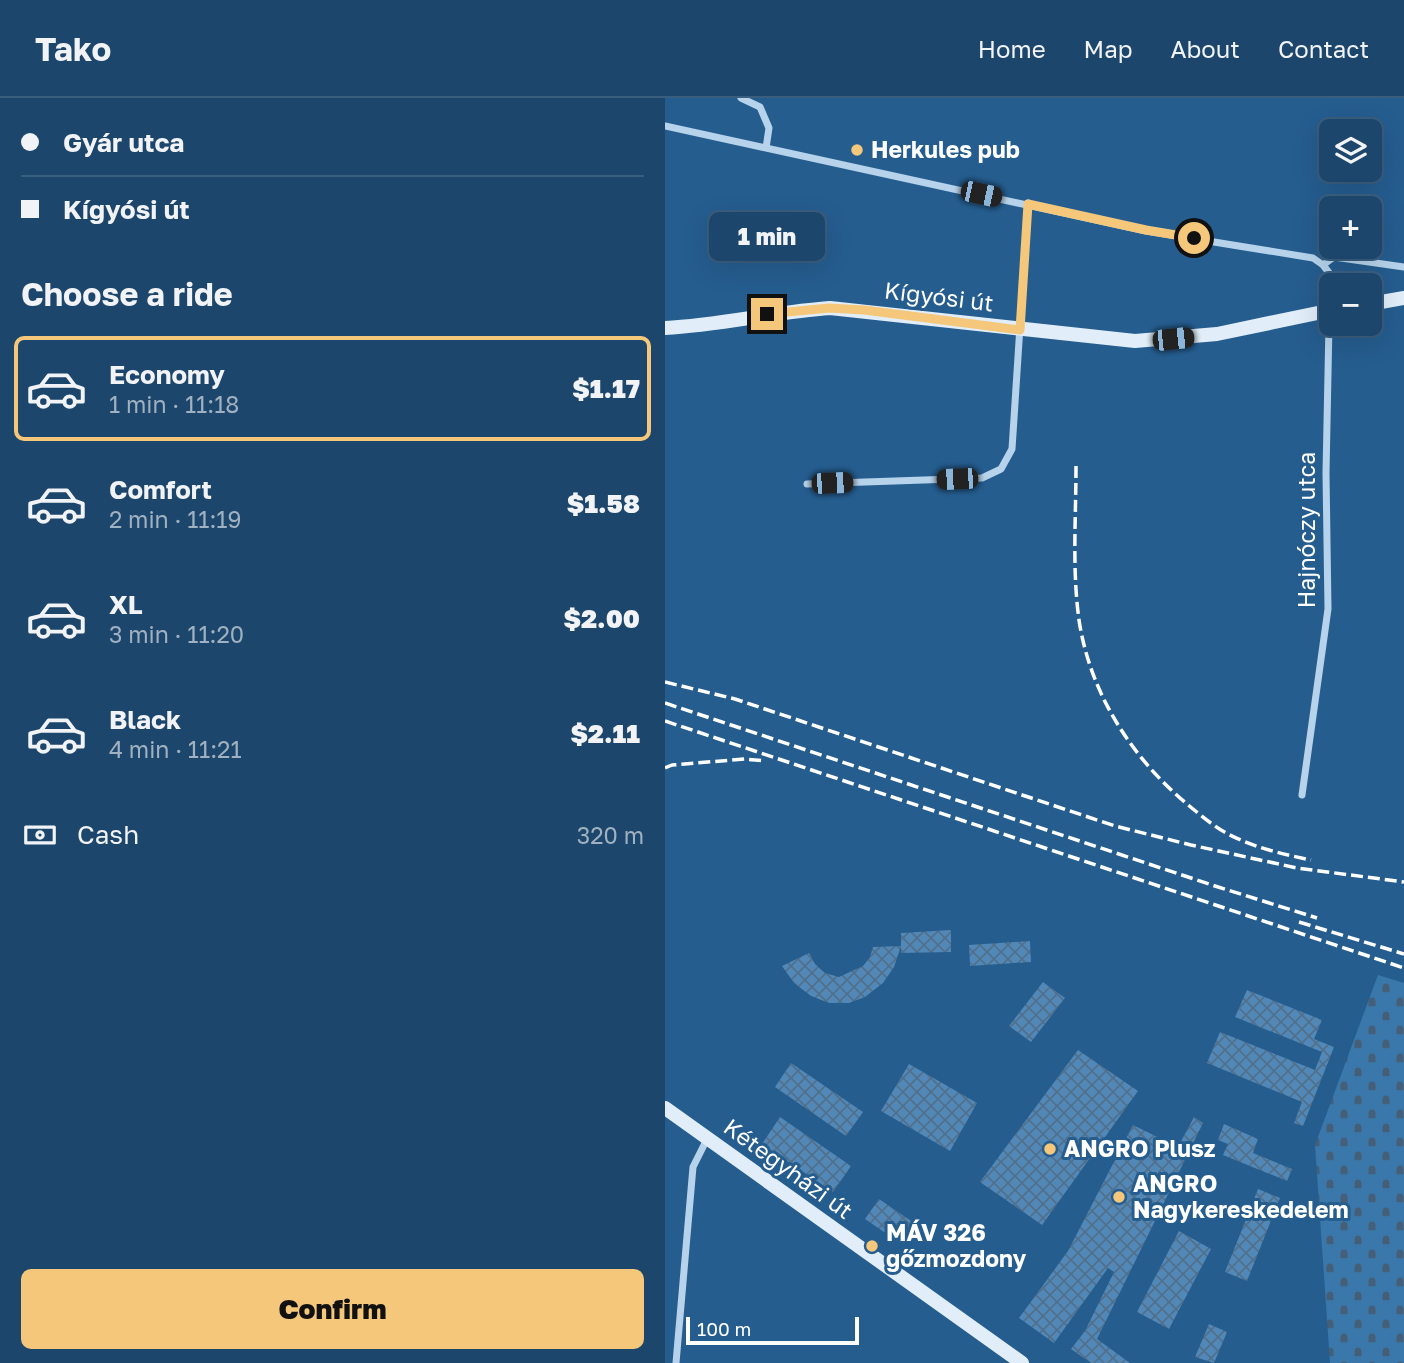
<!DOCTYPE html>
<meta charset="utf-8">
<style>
:root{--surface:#1c466b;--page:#295073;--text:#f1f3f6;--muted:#a0b1c1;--line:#3a5e7e;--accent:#f5c77a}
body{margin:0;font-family:"Golos Text",sans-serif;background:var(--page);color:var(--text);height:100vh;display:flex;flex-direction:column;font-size:26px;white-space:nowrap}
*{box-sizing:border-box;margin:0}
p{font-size:23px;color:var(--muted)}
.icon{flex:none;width:38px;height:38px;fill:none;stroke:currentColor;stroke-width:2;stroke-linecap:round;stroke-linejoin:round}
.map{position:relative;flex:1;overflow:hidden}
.sheet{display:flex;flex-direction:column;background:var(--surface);width:665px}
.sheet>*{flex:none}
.top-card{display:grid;align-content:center;height:154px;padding:0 21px;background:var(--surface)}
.controls{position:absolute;left:654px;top:21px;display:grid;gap:14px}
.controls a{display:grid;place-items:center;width:63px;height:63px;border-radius:10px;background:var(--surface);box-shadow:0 7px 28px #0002,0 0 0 2px var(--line);font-size:35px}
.scale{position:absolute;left:21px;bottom:18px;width:173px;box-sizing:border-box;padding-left:7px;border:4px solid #fff;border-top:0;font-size:19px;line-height:24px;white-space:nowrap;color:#fff;-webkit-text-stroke:5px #255d8f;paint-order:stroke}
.end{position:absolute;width:32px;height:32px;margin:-16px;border:9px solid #f5c77a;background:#111;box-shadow:0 0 0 4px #111}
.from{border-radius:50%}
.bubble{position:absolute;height:49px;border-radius:10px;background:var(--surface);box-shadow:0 7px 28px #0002,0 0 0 2px var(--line);font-size:23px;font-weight:800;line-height:49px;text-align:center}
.car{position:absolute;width:21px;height:42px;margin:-21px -10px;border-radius:9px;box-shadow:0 0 5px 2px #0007;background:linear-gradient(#222 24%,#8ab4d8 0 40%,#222 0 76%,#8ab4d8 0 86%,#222 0)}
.top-card b{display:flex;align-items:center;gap:24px;height:66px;font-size:26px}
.top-card b+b{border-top:2px solid var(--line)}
.top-card i{width:18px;height:18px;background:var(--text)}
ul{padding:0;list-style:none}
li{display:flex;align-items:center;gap:21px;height:105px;margin:0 14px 10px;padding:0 7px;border:4px solid transparent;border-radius:10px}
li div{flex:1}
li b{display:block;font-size:26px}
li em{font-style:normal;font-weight:800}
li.current{border-color:var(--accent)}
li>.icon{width:63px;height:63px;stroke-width:1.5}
h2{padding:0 21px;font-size:32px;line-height:84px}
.pay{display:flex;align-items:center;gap:18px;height:77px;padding:0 21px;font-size:26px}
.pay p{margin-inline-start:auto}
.cta{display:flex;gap:14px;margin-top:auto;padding:14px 21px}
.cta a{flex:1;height:80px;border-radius:10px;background:var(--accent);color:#111;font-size:28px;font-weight:800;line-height:80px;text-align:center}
header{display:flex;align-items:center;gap:42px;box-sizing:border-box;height:98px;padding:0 35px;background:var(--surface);border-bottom:2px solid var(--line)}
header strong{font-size:33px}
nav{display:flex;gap:38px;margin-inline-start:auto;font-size:24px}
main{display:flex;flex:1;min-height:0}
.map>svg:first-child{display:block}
</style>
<header>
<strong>Tako</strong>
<nav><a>Home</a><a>Map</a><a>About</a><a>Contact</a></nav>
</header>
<main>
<section class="sheet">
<div class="top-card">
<b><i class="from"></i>Gyár utca</b>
<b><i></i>Kígyósi út</b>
</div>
<h2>Choose a ride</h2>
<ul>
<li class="current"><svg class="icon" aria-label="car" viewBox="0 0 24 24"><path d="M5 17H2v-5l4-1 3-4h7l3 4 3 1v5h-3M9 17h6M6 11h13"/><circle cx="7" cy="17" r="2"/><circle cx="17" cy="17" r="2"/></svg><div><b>Economy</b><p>1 min · 11:18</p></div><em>$1.17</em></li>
<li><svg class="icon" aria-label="car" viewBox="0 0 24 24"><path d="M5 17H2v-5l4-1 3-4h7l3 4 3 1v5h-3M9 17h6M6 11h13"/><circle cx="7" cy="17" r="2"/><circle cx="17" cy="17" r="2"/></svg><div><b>Comfort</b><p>2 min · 11:19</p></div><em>$1.58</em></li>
<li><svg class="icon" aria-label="car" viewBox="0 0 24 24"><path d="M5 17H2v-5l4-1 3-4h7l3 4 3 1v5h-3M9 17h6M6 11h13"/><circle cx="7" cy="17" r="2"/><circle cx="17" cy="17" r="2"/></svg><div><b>XL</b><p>3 min · 11:20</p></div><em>$2.00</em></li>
<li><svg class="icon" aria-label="car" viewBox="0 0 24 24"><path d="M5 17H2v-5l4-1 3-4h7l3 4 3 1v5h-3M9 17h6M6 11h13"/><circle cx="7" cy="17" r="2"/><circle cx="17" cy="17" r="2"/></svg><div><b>Black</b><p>4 min · 11:21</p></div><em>$2.11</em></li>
</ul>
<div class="pay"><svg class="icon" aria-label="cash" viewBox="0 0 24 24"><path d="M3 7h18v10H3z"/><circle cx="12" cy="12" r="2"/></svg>Cash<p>320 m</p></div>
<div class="cta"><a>Confirm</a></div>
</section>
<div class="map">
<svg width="739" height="1265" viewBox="0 0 739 1265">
<defs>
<pattern id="cemetery-stones" width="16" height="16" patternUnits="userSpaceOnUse" patternTransform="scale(1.75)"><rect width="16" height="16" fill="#3a77ab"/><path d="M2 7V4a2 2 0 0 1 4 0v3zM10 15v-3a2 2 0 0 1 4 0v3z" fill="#445f77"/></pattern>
<pattern id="building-cross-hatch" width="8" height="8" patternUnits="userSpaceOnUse" patternTransform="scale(1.75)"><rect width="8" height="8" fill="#5288b7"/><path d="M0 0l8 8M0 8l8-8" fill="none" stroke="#50708c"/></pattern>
</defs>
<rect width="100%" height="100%" fill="#255d8f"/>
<path fill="url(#cemetery-stones)" d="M 713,877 L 739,885 L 739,1265 L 665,1265 L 650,1047 Z"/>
<path fill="url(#building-cross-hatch)" d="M 286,832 L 286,854 L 236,855 L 236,835 Z
M 365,843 L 366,864 L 305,868 L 304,847 Z
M 236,848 L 229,869 L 218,885 L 200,899 L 184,905 L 164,905 L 146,898 L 129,885 L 117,868 L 144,855 L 150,866 L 160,875 L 174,879 L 198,868 L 205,859 L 208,849 Z
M 378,884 L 400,900 L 366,944 L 344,928 Z
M 582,892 L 657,922 L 649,941 L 669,949 L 638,1028 L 629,1025 L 637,1004 L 542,965 L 555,934 L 650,972 L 657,954 L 570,919 Z
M 413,952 L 473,993 L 377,1127 L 315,1084 Z
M 126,965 L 198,1014 L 181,1038 L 110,989 Z
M 244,966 L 312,1005 L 285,1053 L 216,1013 Z
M 115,1019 L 186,1068 L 168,1094 L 97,1046 Z
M 529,1019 L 538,1025 L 432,1241 L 465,1265 L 426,1265 L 406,1251 L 420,1233 L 449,1174 L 443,1170 L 389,1245 L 354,1220 L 403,1153 L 468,1027 L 513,1049 Z
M 559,1026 L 593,1041 L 588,1055 L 627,1071 L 622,1083 L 558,1057 L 563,1046 L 553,1042 Z
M 593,1091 L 615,1100 L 582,1183 L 560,1174 Z
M 214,1101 L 249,1125 L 235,1145 L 200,1121 Z
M 514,1133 L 546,1151 L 504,1231 L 472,1214 Z
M 544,1226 L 562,1234 L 549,1265 L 530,1259 Z"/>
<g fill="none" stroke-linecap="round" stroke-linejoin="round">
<path stroke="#b6d3eb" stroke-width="7" d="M 76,0 L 95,9 L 104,30 L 101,50
M 0,28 L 481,133 L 648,160 L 658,167 L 669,159 L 739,169
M 142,386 L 317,380 L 336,371 L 347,351 L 363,105
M 637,697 L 663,511 L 661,375 L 665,176 L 658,167
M 11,1265 L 28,1069 L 42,1041"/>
<path stroke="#e1eef9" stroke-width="14" d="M 705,206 L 739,200
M 0,230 C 55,227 109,214 165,210 L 470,243 L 552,236 L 667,212
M 0,1010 L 357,1265"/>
<path stroke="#fff" stroke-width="3.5" stroke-dasharray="12 5" stroke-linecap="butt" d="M 411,368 C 411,419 407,471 414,522 C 425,595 466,659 522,706 C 534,716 547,727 561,735 C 587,749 617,756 646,762
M 0,584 L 70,601 L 450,728 L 526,747 L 632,770 L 739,784
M 0,605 L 550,788 L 652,820
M 0,623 L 739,870
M 0,670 L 7,667 L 80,661 L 100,663
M 634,824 L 739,856"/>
</g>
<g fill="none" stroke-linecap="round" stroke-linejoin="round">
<path stroke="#f5c77a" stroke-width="9" d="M 102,216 L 164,210 L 199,212 L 355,232 L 363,106 L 481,132 L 529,140"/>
</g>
<g fill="#f5c77a" stroke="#255d8f" stroke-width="2.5">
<circle cx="192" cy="52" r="7"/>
<circle cx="385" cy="1051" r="7"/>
<circle cx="454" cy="1099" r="7"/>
<circle cx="207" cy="1148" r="7"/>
</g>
<g text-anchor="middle" stroke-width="6" stroke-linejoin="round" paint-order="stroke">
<g font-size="23" font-weight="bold" fill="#fff" stroke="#255d8f" text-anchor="start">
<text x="206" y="60">Herkules pub</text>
<text x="399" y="1059">ANGRO Plusz</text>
<text x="468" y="1094">ANGRO<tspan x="468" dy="26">Nagykereskedelem</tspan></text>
<text x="221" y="1143">MÁV 326<tspan x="221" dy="26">gőzmozdony</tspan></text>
</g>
<g font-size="23" fill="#fff" stroke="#255d8f">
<text transform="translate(274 199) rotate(7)" y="8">Kígyósi út</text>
<text transform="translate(642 432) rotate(-90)" y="8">Hajnóczy utca</text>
<text transform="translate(123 1071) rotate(36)" y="8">Kétegyházi út</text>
</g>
</g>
</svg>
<div class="controls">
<a><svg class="icon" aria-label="layers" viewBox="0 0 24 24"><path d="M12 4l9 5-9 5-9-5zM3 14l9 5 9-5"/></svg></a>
<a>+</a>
<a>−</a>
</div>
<div class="scale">100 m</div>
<i class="end from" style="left:529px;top:140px"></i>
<i class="end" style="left:102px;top:216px"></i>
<div class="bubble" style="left:44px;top:114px;width:116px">1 min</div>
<i class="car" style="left:316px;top:96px;rotate:102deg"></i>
<i class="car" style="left:508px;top:241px;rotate:84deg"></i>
<i class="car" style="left:292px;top:381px;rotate:268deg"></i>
<i class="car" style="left:167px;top:385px;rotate:88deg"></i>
</div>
</main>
